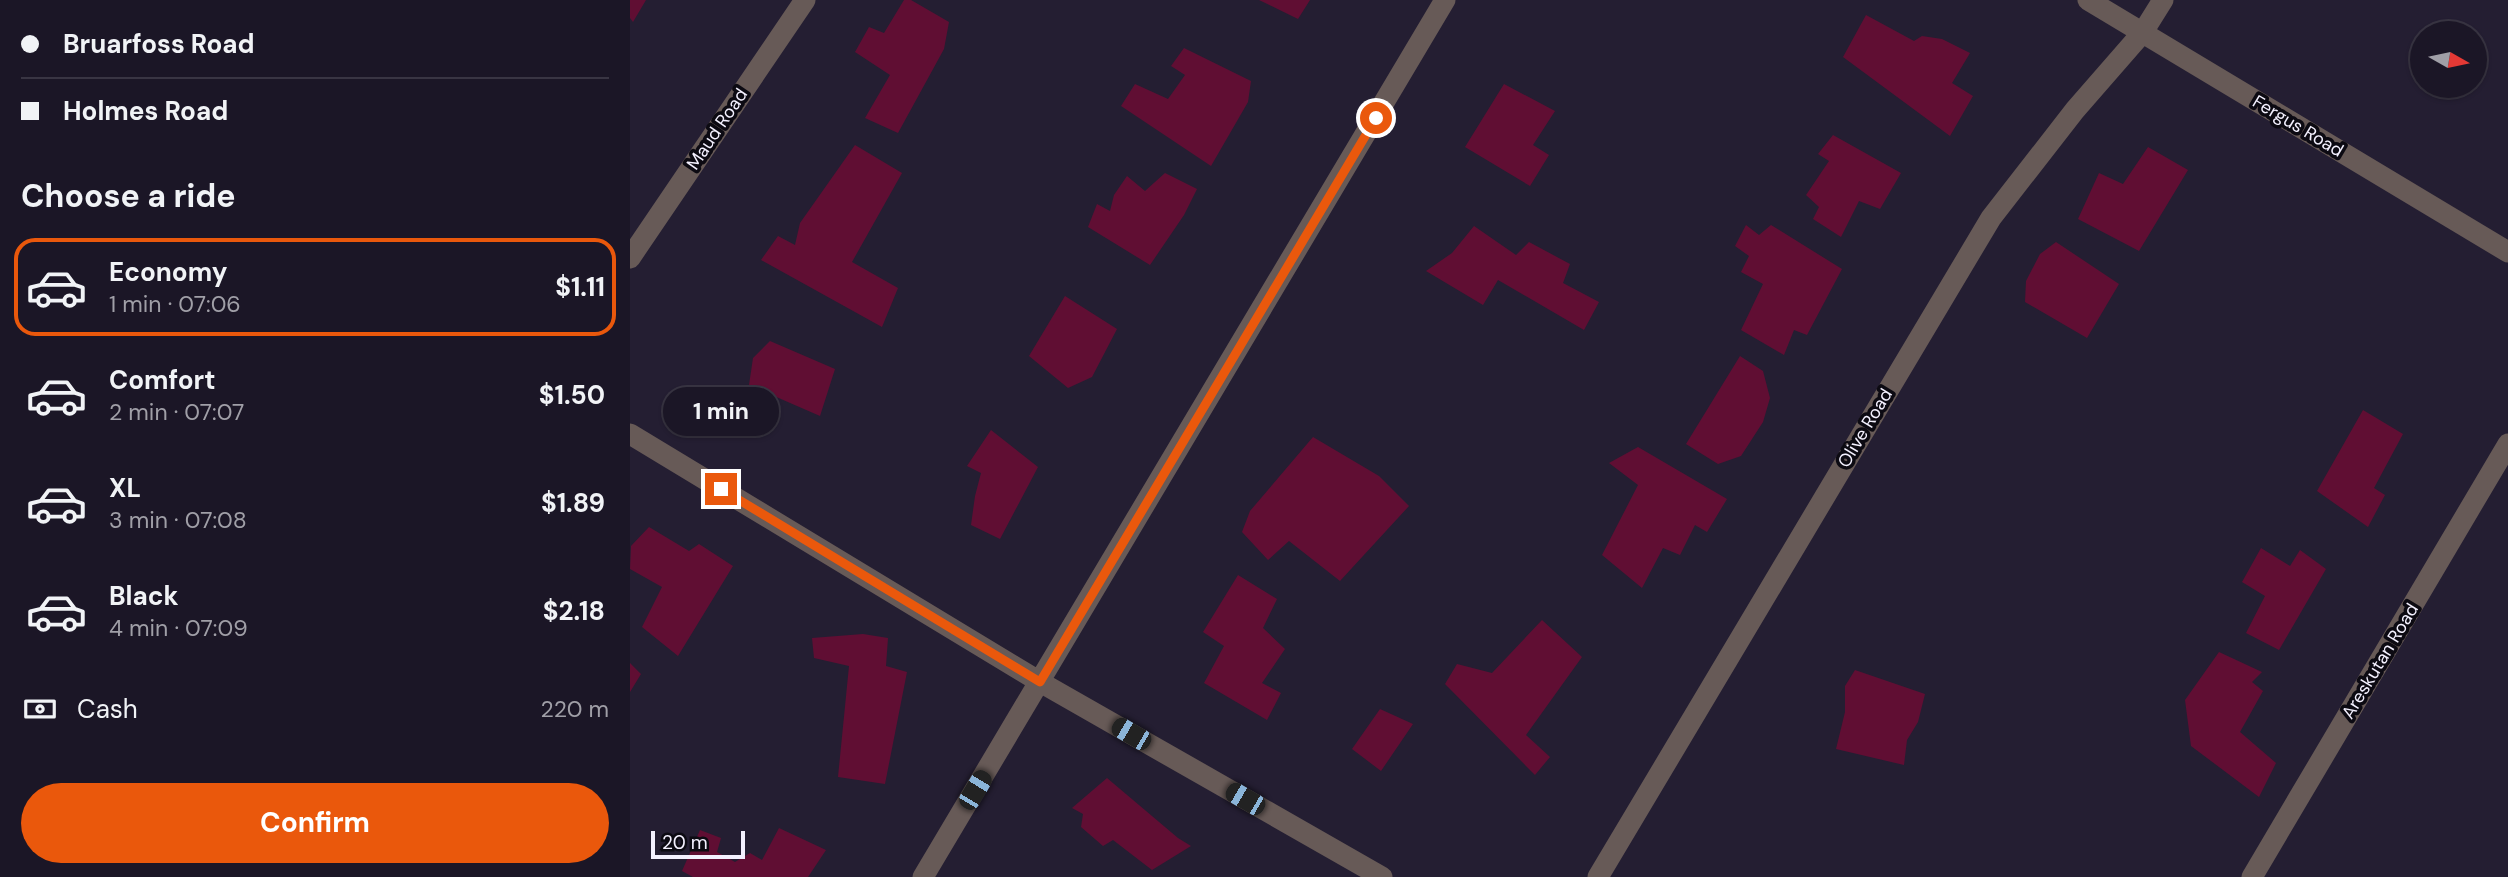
<!DOCTYPE html>
<meta charset="utf-8">
<style>
:root{--surface:#1b1626;--page:#282332;--text:#f1f3f6;--muted:#a09fa7;--line:#393543;--accent:#ea580c}
body{margin:0;font-family:"DM Sans",sans-serif;background:var(--page);color:var(--text);height:100vh;display:flex;flex-direction:column;font-size:26px;white-space:nowrap}
*{box-sizing:border-box;margin:0}
p{font-size:23px;color:var(--muted)}
.icon{flex:none;width:38px;height:38px;fill:none;stroke:currentColor;stroke-width:2;stroke-linecap:round;stroke-linejoin:round}
.map{position:relative;flex:1;overflow:hidden}
.side{display:flex;flex-direction:column;background:var(--surface);width:630px}
.side>*{flex:none}
.guide{display:grid;align-content:center;height:154px;padding:0 21px;background:var(--surface)}
.needle{width:46px;rotate:99deg}
.fabs{position:absolute;left:1780px;top:21px;display:grid;gap:14px}
.fabs a{display:grid;place-items:center;width:77px;height:77px;border-radius:50%;background:var(--surface);box-shadow:0 2px 5px #0004,0 0 0 2px var(--line);font-size:35px}
.scale{position:absolute;left:21px;bottom:18px;width:94px;box-sizing:border-box;padding-left:7px;border:4px solid #f4f1ff;border-top:0;font-size:19px;line-height:24px;white-space:nowrap;color:#f4f1ff;-webkit-text-stroke:5px #0c0a12;paint-order:stroke}
.end{position:absolute;width:32px;height:32px;margin:-16px;border:9px solid #ea580c;background:#fff;box-shadow:0 0 0 4px #fff}
.from{border-radius:50%}
.bubble{position:absolute;height:49px;border-radius:24px;background:var(--surface);box-shadow:0 2px 5px #0004,0 0 0 2px var(--line);font-size:23px;font-weight:700;line-height:49px;text-align:center}
.car{position:absolute;width:21px;height:42px;margin:-21px -10px;border-radius:9px;box-shadow:0 0 5px 2px #0007;background:linear-gradient(#222 24%,#8ab4d8 0 40%,#222 0 76%,#8ab4d8 0 86%,#222 0)}
.guide b{display:flex;align-items:center;gap:24px;height:66px;font-size:26px}
.guide b+b{border-top:2px solid var(--line)}
.guide i{width:18px;height:18px;background:var(--text)}
ul{padding:0;list-style:none}
li{display:flex;align-items:center;gap:21px;height:98px;margin:0 14px 10px;padding:0 7px;border:4px solid transparent;border-radius:21px}
li div{flex:1}
li b{display:block;font-size:26px}
li em{font-style:normal;font-weight:700}
li.current{border-color:var(--accent)}
li>.icon{width:63px;height:63px;stroke-width:1.5}
h2{padding:0 21px;font-size:32px;line-height:84px}
.pay{display:flex;align-items:center;gap:18px;height:77px;padding:0 21px;font-size:26px}
.pay p{margin-inline-start:auto}
.button{display:flex;gap:14px;margin-top:auto;padding:14px 21px}
.button a{flex:1;height:80px;border-radius:42px;background:var(--accent);color:#fff;font-size:28px;font-weight:700;line-height:80px;text-align:center}
main{display:flex;flex:1;min-height:0}
.map>svg:first-child{display:block}
</style>
<main>
<section class="side">
<div class="guide">
<b><i class="from"></i>Bruarfoss Road</b>
<b><i></i>Holmes Road</b>
</div>
<h2>Choose a ride</h2>
<ul>
<li class="current"><svg class="icon" aria-label="car" viewBox="0 0 24 24"><path d="M5 17H2v-5l4-1 3-4h7l3 4 3 1v5h-3M9 17h6M6 11h13"/><circle cx="7" cy="17" r="2"/><circle cx="17" cy="17" r="2"/></svg><div><b>Economy</b><p>1 min · 07:06</p></div><em>$1.11</em></li>
<li><svg class="icon" aria-label="car" viewBox="0 0 24 24"><path d="M5 17H2v-5l4-1 3-4h7l3 4 3 1v5h-3M9 17h6M6 11h13"/><circle cx="7" cy="17" r="2"/><circle cx="17" cy="17" r="2"/></svg><div><b>Comfort</b><p>2 min · 07:07</p></div><em>$1.50</em></li>
<li><svg class="icon" aria-label="car" viewBox="0 0 24 24"><path d="M5 17H2v-5l4-1 3-4h7l3 4 3 1v5h-3M9 17h6M6 11h13"/><circle cx="7" cy="17" r="2"/><circle cx="17" cy="17" r="2"/></svg><div><b>XL</b><p>3 min · 07:08</p></div><em>$1.89</em></li>
<li><svg class="icon" aria-label="car" viewBox="0 0 24 24"><path d="M5 17H2v-5l4-1 3-4h7l3 4 3 1v5h-3M9 17h6M6 11h13"/><circle cx="7" cy="17" r="2"/><circle cx="17" cy="17" r="2"/></svg><div><b>Black</b><p>4 min · 07:09</p></div><em>$2.18</em></li>
</ul>
<div class="pay"><svg class="icon" aria-label="cash" viewBox="0 0 24 24"><path d="M3 7h18v10H3z"/><circle cx="12" cy="12" r="2"/></svg>Cash<p>220 m</p></div>
<div class="button"><a>Confirm</a></div>
</section>
<div class="map">
<svg width="1878" height="877" viewBox="0 0 1878 877">
<rect width="100%" height="100%" fill="#241e32"/>
<path fill="#600e33" d="M 0,0 L 16,0 L 3,22 L 0,18 Z
M 274,0 L 281,0 L 319,22 L 314,49 L 268,133 L 235,118 L 260,75 L 225,52 L 239,27 L 254,33 Z
M 629,0 L 680,0 L 668,19 Z
M 1236,15 L 1284,41 L 1292,36 L 1312,39 L 1340,53 L 1322,83 L 1343,96 L 1320,136 L 1213,57 Z
M 554,48 L 621,81 L 618,102 L 581,166 L 491,106 L 505,84 L 538,99 L 555,75 L 541,66 Z
M 874,84 L 925,111 L 903,145 L 919,155 L 900,186 L 835,147 Z
M 1203,135 L 1271,173 L 1250,209 L 1229,201 L 1211,237 L 1183,219 L 1189,207 L 1176,195 L 1199,161 L 1188,154 Z
M 225,145 L 272,173 L 222,262 L 268,288 L 252,327 L 131,260 L 148,236 L 165,245 L 170,223 Z
M 1518,147 L 1558,170 L 1509,251 L 1448,219 L 1469,173 L 1493,184 Z
M 535,173 L 567,189 L 554,215 L 520,265 L 458,227 L 467,204 L 480,211 L 484,195 L 497,176 L 515,191 Z
M 1116,225 L 1129,235 L 1141,225 L 1212,269 L 1177,335 L 1164,330 L 1154,355 L 1111,330 L 1133,284 L 1111,272 L 1119,256 L 1105,246 Z
M 844,226 L 886,255 L 899,242 L 940,264 L 933,283 L 969,302 L 954,330 L 868,280 L 853,305 L 796,271 L 822,253 Z
M 1426,242 L 1489,284 L 1457,338 L 1395,302 L 1396,281 L 1410,254 Z
M 435,296 L 487,329 L 462,377 L 438,388 L 399,356 Z
M 140,341 L 205,369 L 190,416 L 119,385 L 123,358 Z
M 1110,356 L 1133,371 L 1140,398 L 1133,422 L 1111,456 L 1088,464 L 1056,444 Z
M 1733,410 L 1773,434 L 1744,488 L 1755,495 L 1738,527 L 1687,491 Z
M 361,430 L 408,467 L 370,539 L 341,525 L 345,496 L 351,473 L 337,466 Z
M 683,437 L 749,476 L 779,506 L 710,581 L 659,541 L 638,560 L 612,532 L 620,511 Z
M 1008,447 L 1097,499 L 1077,532 L 1065,525 L 1050,555 L 1033,548 L 1012,588 L 972,555 L 1008,485 L 979,463 Z
M 19,527 L 59,551 L 69,544 L 103,566 L 48,656 L 12,627 L 32,587 L 0,569 L 1,546 Z
M 1631,548 L 1660,566 L 1670,550 L 1696,569 L 1649,650 L 1616,633 L 1635,596 L 1612,582 Z
M 608,575 L 647,599 L 633,628 L 655,649 L 632,683 L 651,693 L 637,720 L 574,683 L 594,646 L 573,632 Z
M 912,620 L 952,657 L 896,735 L 920,757 L 905,775 L 815,684 L 827,664 L 862,673 Z
M 233,634 L 258,638 L 256,666 L 277,672 L 255,784 L 208,777 L 219,666 L 184,658 L 182,638 Z
M 1589,652 L 1632,672 L 1622,682 L 1633,691 L 1610,732 L 1646,763 L 1629,797 L 1561,746 L 1555,700 Z
M 0,663 L 11,674 L 0,692 Z
M 1225,670 L 1295,694 L 1288,722 L 1277,740 L 1274,765 L 1206,749 L 1215,712 L 1215,686 Z
M 750,709 L 783,724 L 751,771 L 722,749 Z
M 477,778 L 548,838 L 561,846 L 522,870 L 483,840 L 473,846 L 451,827 L 453,814 L 442,808 Z
M 149,828 L 196,850 L 178,877 L 63,877 L 52,871 L 70,830 L 91,838 L 87,852 L 105,862 L 120,853 L 132,860 Z"/>
<g fill="none" stroke-linecap="round" stroke-linejoin="round">
<path stroke="#675a57" stroke-width="21" d="M 1458,0 L 1878,252
M 0,258 L 175,0
M 0,434 L 410,682 L 752,877
M 293,877 L 815,0
M 968,877 L 1361,218 L 1445,110 L 1513,32 L 1533,0
M 1622,877 L 1878,444"/>
</g>
<g fill="none" stroke-linecap="round" stroke-linejoin="round">
<path stroke="#ea580c" stroke-width="9" d="M 91,489 L 410,682 L 746,118"/>
</g>
<g text-anchor="middle" stroke-width="7" stroke-linejoin="round" paint-order="stroke">
<g font-size="18" fill="#f4f1ff" stroke="#0c0a12">
<text transform="translate(1668 126) rotate(31)" y="6">Fergus Road</text>
<text transform="translate(87 129) rotate(-56)" y="6">Maud Road</text>
<text transform="translate(1235 428) rotate(-59)" y="6">Olive Road</text>
<text transform="translate(1750 661) rotate(-59)" y="6">Areskutan Road</text>
</g>
</g>
</svg>
<div class="fabs">
<a><svg class="needle" viewBox="-14 -14 28 28"><path d="M0-13l5 13h-10z" fill="#e53935"/><path d="M0 13l5-13h-10z" fill="#a09fa7"/></svg></a>
</div>
<div class="scale">20 m</div>
<i class="end from" style="left:746px;top:118px"></i>
<i class="end" style="left:91px;top:489px"></i>
<div class="bubble" style="left:33px;top:387px;width:116px">1 min</div>
<i class="car" style="left:501px;top:734px;rotate:300deg"></i>
<i class="car" style="left:345px;top:790px;rotate:31deg"></i>
<i class="car" style="left:615px;top:799px;rotate:300deg"></i>
</div>
</main>
